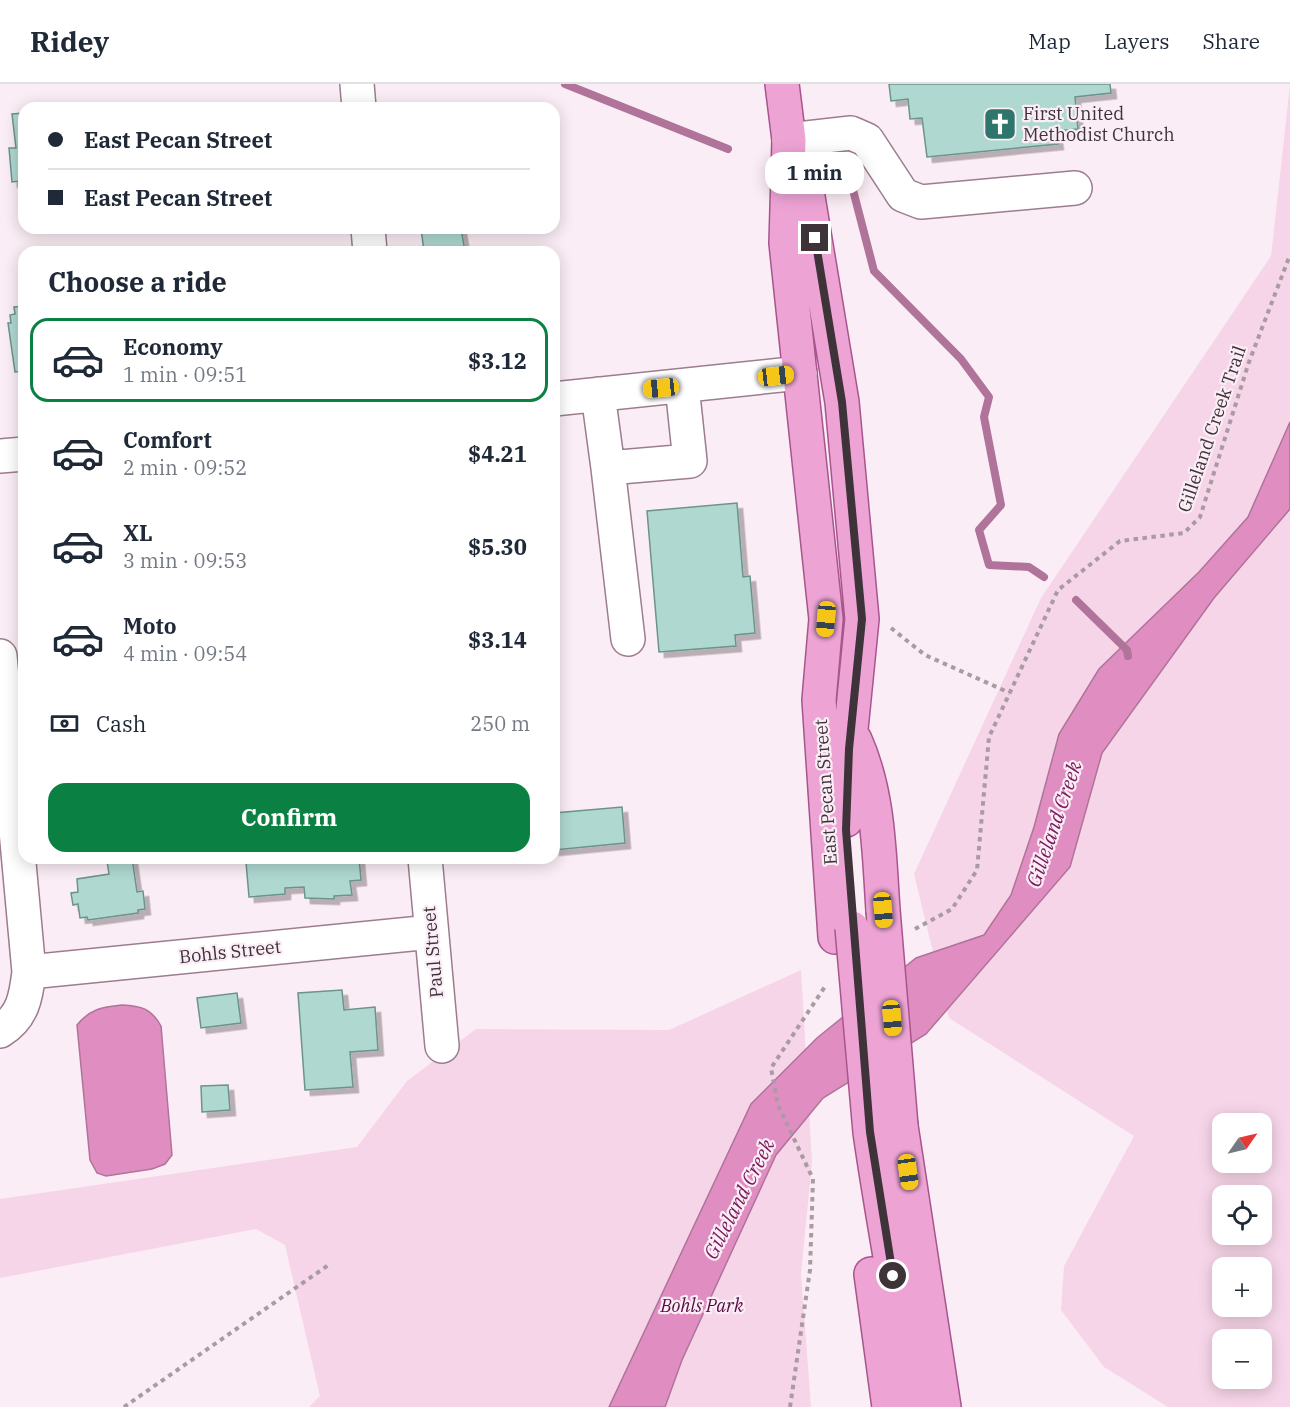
<!DOCTYPE html>
<meta charset="utf-8">
<style>
:root{--surface:#fff;--page:#f6f6f7;--text:#1f2937;--muted:#747a83;--line:#e0e1e3;--accent:#0b8043}
body{margin:0;font-family:"IBM Plex Serif",serif;background:var(--page);color:var(--text);height:100vh;display:flex;flex-direction:column;font-size:22px;white-space:nowrap}
*{box-sizing:border-box;margin:0}
p{font-size:20px;color:var(--muted)}
.icon{flex:none;width:33px;height:33px;fill:none;stroke:currentColor;stroke-width:2;stroke-linecap:round;stroke-linejoin:round}
.map{position:relative;flex:1;overflow:hidden}
.sheet{position:absolute;left:18px;top:162px;width:542px;height:618px;display:flex;flex-direction:column;background:var(--surface);border-radius:18px;box-shadow:0 3px 15px #0003}
.sheet>*{flex:none}
.hud{position:absolute;left:18px;top:18px;width:542px;height:132px;border-radius:18px;box-shadow:0 3px 15px #0003;display:grid;align-content:center;height:132px;padding:0 30px;background:var(--surface)}
.needle{width:39px;rotate:56deg}
.fabs{position:absolute;left:1212px;top:1029px;display:grid;gap:12px}
.fabs a{display:grid;place-items:center;width:60px;height:60px;border-radius:12px;background:var(--surface);box-shadow:0 3px 15px #0003;font-size:30px}
.end{position:absolute;width:27px;height:27px;margin:-14px;border:8px solid #3f333a;background:#fff;box-shadow:0 0 0 3px #fff}
.from{border-radius:50%}
.bubble{position:absolute;height:42px;border-radius:18px;background:var(--surface);box-shadow:0 3px 15px #0003;font-size:20px;font-weight:800;line-height:42px;text-align:center}
.car{position:absolute;width:18px;height:36px;margin:-18px -9px;border-radius:8px;box-shadow:0 0 4px 2px #0007;background:linear-gradient(#f5c518 24%,#345 0 40%,#f5c518 0 76%,#345 0 86%,#f5c518 0)}
.hud b{display:flex;align-items:center;gap:21px;height:57px;font-size:22px}
.hud b+b{border-top:2px solid var(--line)}
.hud i{width:15px;height:15px;background:var(--text)}
ul{padding:0;list-style:none}
li{display:flex;align-items:center;gap:18px;height:84px;margin:0 12px 9px;padding:0 18px;border:3px solid transparent;border-radius:18px}
li div{flex:1}
li b{display:block;font-size:22px}
li em{font-style:normal;font-weight:800}
li.current{border-color:var(--accent)}
li>.icon{width:54px;height:54px;stroke-width:1.5}
h2{padding:0 30px;font-size:27px;line-height:72px}
.pay{display:flex;align-items:center;gap:15px;height:66px;padding:0 30px;font-size:22px}
.pay p{margin-inline-start:auto}
.action{display:flex;gap:12px;margin-top:auto;padding:12px 30px}
.action a{flex:1;height:69px;border-radius:18px;background:var(--accent);color:#fff;font-size:24px;font-weight:800;line-height:69px;text-align:center}
header{display:flex;align-items:center;gap:36px;box-sizing:border-box;height:84px;padding:0 30px;background:var(--surface);border-bottom:2px solid var(--line)}
header strong{font-size:28px}
nav{display:flex;gap:33px;margin-inline-start:auto;font-size:21px}
.map>svg:first-child{display:block}
</style>
<header>
<strong>Ridey</strong>
<nav><a>Map</a><a>Layers</a><a>Share</a></nav>
</header>
<div class="map">
<svg width="1290" height="1323" viewBox="0 0 1290 1323">
<defs>
<filter id="shadow"><feDropShadow dx="5.5" dy="5.5" stdDeviation="0" flood-color="#0004"/></filter>
</defs>
<rect width="100%" height="100%" fill="#fbedf5"/>
<path fill="#f6d5e8" fill-rule="evenodd" d="M 1290,1 L 1290,1323 L 1168,1323 L 1104,1283 L 1061,1226 L 1064,1182 L 1134,1052 L 949,934 L 914,790 L 1041,514 L 1271,172 ZM 1222,1040 L 1262,1040 L 1262,1078 L 1222,1078 ZM 1222,1112 L 1262,1112 L 1262,1150 L 1222,1150 ZM 1222,1184 L 1262,1184 L 1262,1222 L 1222,1222 ZM 1222,1256 L 1262,1256 L 1262,1294 L 1222,1294 Z
M 801,886 L 812,1078 L 801,1190 L 811,1323 L 309,1323 L 320,1312 L 285,1161 L 256,1145 L 0,1194 L 0,1115 L 357,1063 L 407,997 L 476,945 L 669,946 Z"/>
<path fill="#e08ec2" stroke="#b07399" stroke-width="1.5" d="M 1290,338 L 1290,425 L 1214,514 L 1102,669 L 1070,783 L 926,950 L 823,1014 L 776,1071 L 682,1276 L 665,1323 L 609,1323 L 751,1020 L 817,954 L 916,874 L 984,851 L 1011,811 L 1034,743 L 1059,650 L 1099,585 L 1199,488 L 1248,433 Z
M 122,921 C 141,922 151,924 161,942 L 172,1071 L 165,1080 L 152,1085 L 106,1092 L 97,1089 L 90,1076 L 77,941 C 90,925 102,923 122,921 Z"/>
<g fill="none" stroke-linecap="round" stroke-linejoin="round">
<path stroke="#b07399" stroke-width="8" d="M 565,0 L 728,65
M 848,99 L 853,106 L 874,187 L 961,275 L 989,313 L 984,333 L 1001,421 L 979,446 L 989,481 L 1029,483 L 1044,493
M 1076,516 L 1127,566 L 1128,572"/>
</g>
<path fill="#afd8d1" stroke="#6c938d" stroke-width="1.5" filter="url(#shadow)" d="M 889,0 L 1110,0 L 1111,9 L 1075,13 L 1078,45 L 1056,47 L 1058,60 L 927,73 L 922,34 L 910,35 L 908,15 L 891,17 Z
M 24,29 L 24,136 L 20,97 L 12,98 L 9,64 L 16,64 L 12,30 Z
M 421,144 L 461,144 L 465,168 L 424,168 Z
M 24,222 L 24,287 L 15,288 L 8,239 L 11,239 L 10,231 L 15,230 L 14,223 Z
M 737,419 L 743,493 L 750,492 L 755,549 L 735,551 L 736,562 L 659,568 L 647,427 Z
M 622,723 L 625,759 L 554,766 L 554,729 Z
M 132,774 L 137,808 L 143,807 L 145,825 L 138,826 L 138,829 L 88,836 L 87,833 L 80,834 L 78,820 L 73,821 L 71,809 L 78,808 L 77,795 L 109,790 L 107,777 Z
M 298,774 L 359,774 L 361,796 L 350,797 L 352,811 L 334,812 L 334,815 L 305,814 L 304,803 L 285,804 L 285,810 L 249,813 L 246,778 Z
M 342,906 L 344,926 L 375,923 L 378,966 L 350,968 L 353,1003 L 305,1006 L 298,909 Z
M 237,909 L 241,939 L 201,944 L 197,914 Z
M 228,1001 L 230,1026 L 202,1028 L 201,1002 Z"/>
<g fill="none" stroke-linecap="round" stroke-linejoin="round">
<defs>
<path id="minor" d="M 357,0 L 359,24
M 789,56 L 851,49 L 867,56 L 903,111 L 921,118 L 1075,104
M 368,144 L 370,168
M 598,310 L 608,384 L 690,377 L 682,302
M 554,315 L 800,289
M 0,372 L 24,370
M 608,384 L 628,555
M 0,572 L 29,888 C 26,913 23,933 0,947
M 425,774 L 442,962
M 29,888 L 431,848"/>
<path id="major" d="M 782,0 L 789,56 L 786,159 L 826,535 L 819,616 L 835,853
M 799,83 L 807,107 L 842,318 L 862,535 L 849,665 L 846,736
M 855,656 C 879,710 879,769 883,826
M 901,1042 L 944,1323
M 870,1048 C 883,1140 902,1231 913,1323
M 871,1190 L 889,1323"/>
</defs>
<use href="#minor" stroke="#9b7d8f" stroke-width="36"/>
<use href="#major" stroke="#a8558d" stroke-width="36"/>
<path stroke="#a89ba2" stroke-width="4" stroke-dasharray="4.5 4.5" stroke-linecap="butt" d="M 891,544 L 925,571 L 1010,609
M 915,845 L 952,825 L 977,786 L 989,653 L 1058,506 L 1120,457 L 1184,449 L 1200,433 L 1249,278 L 1290,171
M 124,1323 L 330,1180
M 790,1323 L 810,1186 L 813,1095 L 778,1021 L 771,984 L 826,901"/>
<use href="#minor" stroke="#fff" stroke-width="33"/>
<use href="#major" stroke="#eda4d5" stroke-width="33"/>
<defs>
<path id="major-bridge" d="M 883,826 L 901,1042
M 852,844 L 870,1048"/>
</defs>
<use href="#major-bridge" stroke="#a8558d" stroke-width="36" stroke-linecap="butt"/>
<use href="#major-bridge" stroke="#eda4d5" stroke-width="33"/>
</g>
<g fill="none" stroke-linecap="round" stroke-linejoin="round">
<path stroke="#3f333a" stroke-width="8" d="M 815,154 L 842,318 L 862,535 L 849,665 L 846,746 L 870,1048 L 893,1192"/>
</g>
<defs>
<symbol id="church-square" viewBox="-11 -11 22 22"><rect x="-9" y="-9" width="18" height="18" rx="4" fill="#2e756b" stroke="#fbedf5"/><path d="M-1.2-6h2.4v3.5h3.3v2.4h-3.3V6h-2.4V-.1h-3.3v-2.4h3.3Z" fill="#fff"/></symbol>
</defs>
<g fill-rule="evenodd">
<use href="#church-square" x="981" y="21" width="38" height="38"/>
</g>
<g text-anchor="middle" stroke-width="4.5" stroke-linejoin="round" paint-order="stroke">
<g font-size="18" fill="#3f333a" stroke="#fbedf5" text-anchor="start">
<text x="1023" y="36">First United<tspan x="1023" dy="21">Methodist Church</tspan></text>
</g>
<g font-size="18" fill="#3f333a" stroke="#fbedf5">
<text transform="translate(1212 345) rotate(-71)" y="6">Gilleland Creek Trail</text>
<text transform="translate(826 708) rotate(-94)" y="6">East Pecan Street</text>
<text transform="translate(230 868) rotate(-6)" y="6">Bohls Street</text>
<text transform="translate(433 868) rotate(-95)" y="6">Paul Street</text>
</g>
<g font-size="18" font-style="italic" fill="#560c41" stroke="#fbedf5">
<text x="702" y="1228">Bohls Park</text>
</g>
<g font-size="20" font-style="italic" fill="#79195e" stroke="#fbedf5">
<text transform="translate(1054 740) rotate(-71)" y="7">Gilleland Creek</text>
<text transform="translate(739 1115) rotate(-63)" y="7">Gilleland Creek</text>
</g>
</g>
</svg>
<div class="fabs">
<a><svg class="needle" viewBox="-14 -14 28 28"><path d="M0-13l5 13h-10z" fill="#e53935"/><path d="M0 13l5-13h-10z" fill="#747a83"/></svg></a>
<a><svg class="icon" aria-label="locate" viewBox="0 0 24 24"><circle cx="12" cy="12" r="6"/><path d="M12 2v4M12 18v4M2 12h4M18 12h4"/></svg></a>
<a>+</a>
<a>−</a>
</div>
<i class="end from" style="left:893px;top:1192px"></i>
<i class="end" style="left:815px;top:154px"></i>
<div class="bubble" style="left:765px;top:68px;width:99px">1 min</div>
<i class="car" style="left:776px;top:292px;rotate:83deg"></i>
<i class="car" style="left:661px;top:304px;rotate:264deg"></i>
<i class="car" style="left:826px;top:535px;rotate:185deg"></i>
<i class="car" style="left:883px;top:826px;rotate:175deg"></i>
<i class="car" style="left:892px;top:934px;rotate:175deg"></i>
<i class="car" style="left:908px;top:1088px;rotate:172deg"></i>
<div class="hud">
<b><i class="from"></i>East Pecan Street</b>
<b><i></i>East Pecan Street</b>
</div>
<section class="sheet">
<h2>Choose a ride</h2>
<ul>
<li class="current"><svg class="icon" aria-label="car" viewBox="0 0 24 24"><path d="M5 17H2v-5l4-1 3-4h7l3 4 3 1v5h-3M9 17h6M6 11h13"/><circle cx="7" cy="17" r="2"/><circle cx="17" cy="17" r="2"/></svg><div><b>Economy</b><p>1 min · 09:51</p></div><em>$3.12</em></li>
<li><svg class="icon" aria-label="car" viewBox="0 0 24 24"><path d="M5 17H2v-5l4-1 3-4h7l3 4 3 1v5h-3M9 17h6M6 11h13"/><circle cx="7" cy="17" r="2"/><circle cx="17" cy="17" r="2"/></svg><div><b>Comfort</b><p>2 min · 09:52</p></div><em>$4.21</em></li>
<li><svg class="icon" aria-label="car" viewBox="0 0 24 24"><path d="M5 17H2v-5l4-1 3-4h7l3 4 3 1v5h-3M9 17h6M6 11h13"/><circle cx="7" cy="17" r="2"/><circle cx="17" cy="17" r="2"/></svg><div><b>XL</b><p>3 min · 09:53</p></div><em>$5.30</em></li>
<li><svg class="icon" aria-label="car" viewBox="0 0 24 24"><path d="M5 17H2v-5l4-1 3-4h7l3 4 3 1v5h-3M9 17h6M6 11h13"/><circle cx="7" cy="17" r="2"/><circle cx="17" cy="17" r="2"/></svg><div><b>Moto</b><p>4 min · 09:54</p></div><em>$3.14</em></li>
</ul>
<div class="pay"><svg class="icon" aria-label="cash" viewBox="0 0 24 24"><path d="M3 7h18v10H3z"/><circle cx="12" cy="12" r="2"/></svg>Cash<p>250 m</p></div>
<div class="action"><a>Confirm</a></div>
</section>
</div>
